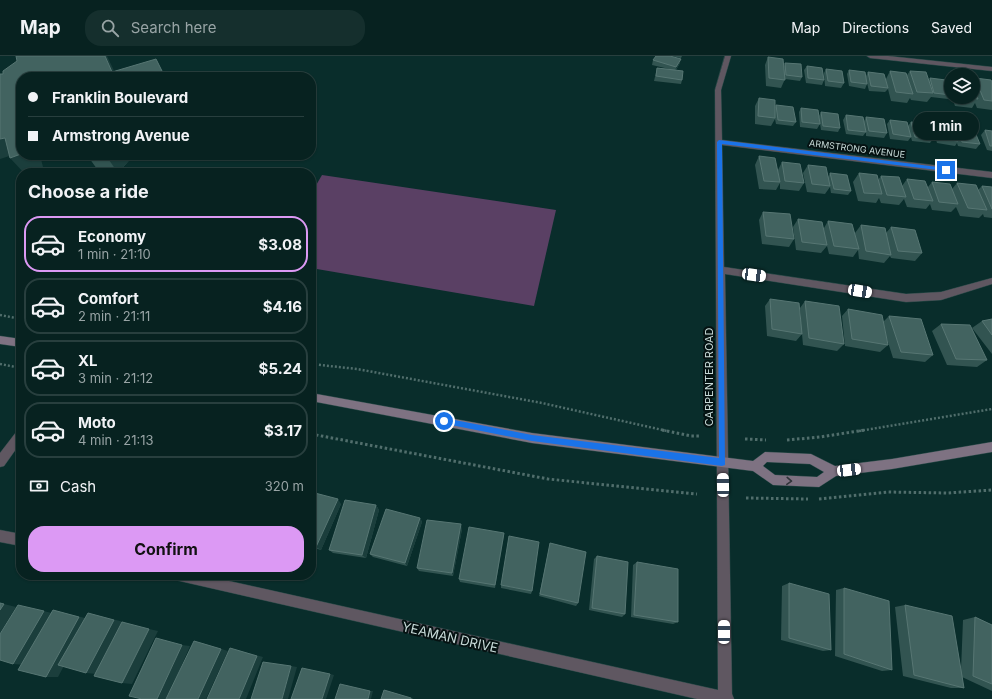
<!DOCTYPE html>
<meta charset="utf-8">
<style>
:root{--surface:#072220;--page:#152f2d;--text:#f1f3f6;--muted:#98a4a5;--line:#283f3e;--accent:#dc99f4}
body{margin:0;font-family:Inter,sans-serif;background:var(--page);color:var(--text);height:100vh;display:flex;flex-direction:column;font-size:15px;white-space:nowrap}
*{box-sizing:border-box;margin:0}
p{font-size:13px;color:var(--muted)}
.icon{flex:none;width:22px;height:22px;fill:none;stroke:currentColor;stroke-width:2;stroke-linecap:round;stroke-linejoin:round}
.map{position:relative;flex:1;overflow:hidden}
.details{position:absolute;left:16px;top:112px;width:300px;height:412px;display:flex;flex-direction:column;background:var(--surface);border-radius:16px;box-shadow:0 1px 3px #0004,0 0 0 1px var(--line)}
.details>*{flex:none}
.guide{position:absolute;left:16px;top:16px;width:300px;height:88px;border-radius:16px;box-shadow:0 1px 3px #0004,0 0 0 1px var(--line);display:grid;align-content:center;height:88px;padding:0 12px;background:var(--surface)}
.buttons{position:absolute;left:944px;top:12px;display:grid;gap:8px}
.buttons a{display:grid;place-items:center;width:36px;height:36px;border-radius:50%;background:var(--surface);box-shadow:0 1px 3px #0004,0 0 0 1px var(--line);font-size:20px}
.end{position:absolute;width:18px;height:18px;margin:-9px;border:5px solid #1a73e8;background:#fff;box-shadow:0 0 0 2px #fff}
.from{border-radius:50%}
.bubble{position:absolute;height:28px;border-radius:14px;background:var(--surface);box-shadow:0 1px 3px #0004,0 0 0 1px var(--line);font-size:13px;font-weight:700;line-height:28px;text-align:center}
.car{position:absolute;width:12px;height:24px;margin:-12px -6px;border-radius:5px;box-shadow:0 0 3px 1px #0007;background:linear-gradient(#fff 24%,#345 0 40%,#fff 0 76%,#345 0 86%,#fff 0)}
.guide b{display:flex;align-items:center;gap:14px;height:38px;font-size:15px}
.guide b+b{border-top:1px solid var(--line)}
.guide i{width:10px;height:10px;background:var(--text)}
ul{padding:0;list-style:none}
li{display:flex;align-items:center;gap:12px;height:56px;margin:0 8px 6px;padding:0 4px;border:2px solid var(--line);border-radius:16px}
li div{flex:1}
li b{display:block;font-size:15px}
li em{font-style:normal;font-weight:700}
li.current{border-color:var(--accent)}
li>.icon{width:36px;height:36px;stroke-width:1.5}
h2{padding:0 12px;font-size:18px;line-height:48px}
.pay{display:flex;align-items:center;gap:10px;height:44px;padding:0 12px;font-size:15px}
.pay p{margin-inline-start:auto}
.cta{display:flex;gap:8px;margin-top:auto;padding:8px 12px}
.cta a{flex:1;height:46px;border-radius:16px;background:var(--accent);color:#111;font-size:16px;font-weight:700;line-height:46px;text-align:center}
header{display:flex;align-items:center;gap:24px;box-sizing:border-box;height:56px;padding:0 20px;background:var(--surface);border-bottom:1px solid var(--line)}
header strong{font-size:19px}
nav{display:flex;gap:22px;margin-inline-start:auto;font-size:14px}
.search{width:280px;height:36px;background:var(--page);display:flex;align-items:center;gap:10px;box-sizing:border-box;padding:0 14px;border-radius:16px;color:var(--muted);font-size:15px}
.map>svg:first-child{display:block}
</style>
<header>
<strong>Map</strong>
<div class="search"><svg class="icon" aria-label="search" viewBox="0 0 24 24"><circle cx="10" cy="10" r="6"/><path d="M15 15l6 6"/></svg>Search here</div>
<nav><a>Map</a><a>Directions</a><a>Saved</a></nav>
</header>
<div class="map">
<svg width="992" height="643" viewBox="0 0 992 643">
<rect width="100%" height="100%" fill="#092d2b"/>
<path fill="#5a4064" d="M 322,119 L 556,154 L 534,250 L 311,212 L 311,138 Z"/>
<g fill="none" stroke-linecap="round" stroke-linejoin="round">
<defs>
<path id="street" d="M 725,0 L 731,0 L 721,34 L 722,84 L 992,116 L 992,122 L 722,89 L 724,211 L 906,238 L 941,236 L 992,222 L 992,228 L 941,244 L 906,246 L 725,218 L 732,638 L 734,643 L 697,643 L 171,523 L 169,519 L 202,519 L 718,634 L 715,34 Z
M 867,0 L 888,0 L 992,11 L 992,15 L 870,2 Z
M 21,373 L 21,386 L 4,410 L 0,411 L 0,397 L 17,375 Z
M 0,474 L 21,478 L 21,490 L 0,486 Z"/>
<path id="secondary" d="M 0,280 L 21,283 L 21,291 L 0,288 Z
M 311,337 L 532,377 L 753,405 L 765,396 L 811,398 L 835,410 L 892,403 L 992,386 L 992,396 L 892,413 L 836,420 L 819,431 L 773,429 L 753,415 L 532,387 L 311,345 ZM 767,406 L 810,408 L 824,416 L 817,421 L 775,419 L 763,410 Z"/>
</defs>
<use href="#street" stroke="#284947" stroke-width="1"/>
<use href="#secondary" stroke="#284947" stroke-width="1"/>
<path stroke="#516e6c" stroke-width="2.5" stroke-dasharray="2 2" stroke-linecap="butt" d="M 0,259 L 21,263
M 0,308 L 21,312
M 311,308 L 357,313 L 542,347 L 667,375
M 859,375 L 992,353"/>
<path stroke="#516e6c" stroke-width="3" stroke-dasharray="2.5 2.5" stroke-linecap="butt" d="M 662,374 L 691,380 L 699,380
M 311,378 L 548,423 L 697,438
M 745,383 L 766,384
M 787,384 L 820,381 L 865,374
M 746,442 L 808,443
M 819,443 L 888,436 L 948,437 L 992,434"/>
<use href="#street" fill="#5f5761" fill-rule="evenodd"/>
<use href="#secondary" fill="#7e7282" fill-rule="evenodd"/>
</g>
<path fill="#325451" d="M 672,0 L 682,0 L 681,2 Z
M 768,1 L 784,10 L 785,7 L 802,21 L 800,25 L 785,23 L 781,32 L 766,30 L 765,9 Z
M 653,4 L 680,7 L 676,14 L 682,24 L 681,28 L 654,25 L 657,12 L 669,13 L 652,9 Z
M 807,10 L 824,24 L 822,29 L 806,27 L 804,14 Z
M 826,13 L 844,27 L 841,32 L 825,30 L 824,17 Z
M 849,14 L 866,20 L 868,16 L 886,23 L 890,15 L 907,19 L 910,15 L 929,24 L 930,22 L 947,28 L 951,23 L 951,39 L 948,43 L 931,41 L 927,46 L 911,44 L 910,42 L 907,47 L 891,45 L 888,33 L 885,36 L 869,35 L 866,23 L 867,28 L 865,33 L 849,30 L 847,18 Z
M 975,22 L 992,26 L 992,54 L 977,52 L 975,47 L 972,52 L 955,50 L 952,41 L 973,41 L 973,25 Z
M 759,42 L 775,51 L 776,49 L 796,66 L 793,70 L 776,68 L 775,63 L 771,70 L 755,68 L 755,50 Z
M 801,52 L 820,68 L 817,73 L 800,71 L 799,56 Z
M 821,56 L 840,72 L 838,76 L 821,74 L 819,60 Z
M 846,59 L 864,65 L 866,61 L 887,77 L 884,82 L 866,80 L 866,76 L 863,80 L 846,78 L 843,64 Z
M 890,64 L 908,70 L 911,66 L 933,83 L 930,87 L 912,85 L 911,81 L 908,85 L 890,83 L 887,68 Z
M 936,68 L 955,74 L 957,71 L 980,88 L 976,93 L 958,90 L 957,87 L 955,90 L 937,87 L 933,73 Z
M 985,74 L 992,75 L 992,95 L 987,94 L 981,79 Z
M 87,99 L 134,99 L 118,117 L 97,113 Z
M 759,100 L 778,114 L 782,106 L 804,127 L 799,135 L 780,133 L 780,127 L 776,134 L 759,133 L 755,109 Z
M 808,109 L 828,121 L 830,117 L 851,135 L 848,139 L 831,137 L 830,131 L 825,138 L 807,136 L 803,117 Z
M 859,117 L 878,124 L 881,120 L 902,130 L 907,123 L 928,131 L 932,126 L 952,133 L 957,127 L 978,134 L 982,130 L 992,131 L 992,162 L 984,161 L 983,158 L 979,162 L 960,160 L 956,151 L 951,156 L 932,154 L 930,148 L 926,153 L 907,151 L 904,143 L 899,149 L 881,147 L 879,142 L 876,147 L 858,145 L 853,126 Z
M 763,156 L 794,183 L 789,191 L 762,188 L 759,164 Z
M 798,163 L 824,172 L 828,165 L 855,177 L 861,169 L 886,177 L 891,171 L 922,197 L 915,205 L 891,202 L 890,200 L 884,207 L 859,203 L 858,194 L 853,201 L 829,198 L 827,190 L 821,197 L 796,194 L 793,171 Z
M 770,243 L 801,264 L 800,252 L 805,245 L 844,288 L 837,295 L 803,289 L 802,278 L 796,285 L 767,280 L 765,250 Z
M 848,253 L 884,265 L 889,260 L 933,299 L 925,306 L 893,302 L 887,283 L 888,289 L 880,296 L 845,290 L 842,260 Z
M 992,263 L 992,298 L 972,272 L 982,265 Z
M 941,268 L 987,304 L 977,311 L 947,309 L 932,275 Z
M 311,436 L 341,448 L 321,494 L 311,491 Z
M 376,449 L 379,454 L 366,502 L 333,497 L 329,494 Z
M 420,462 L 422,466 L 407,510 L 373,501 L 370,498 Z
M 462,473 L 453,520 L 419,515 L 417,512 Z
M 504,477 L 495,532 L 460,526 L 459,523 Z
M 550,487 L 578,547 L 576,550 L 539,540 Z
M 597,500 L 625,558 L 622,561 L 589,554 L 594,503 Z
M 637,506 L 678,566 L 673,568 L 631,561 L 633,509 Z
M 789,527 L 831,594 L 823,595 L 781,584 L 782,530 Z
M 501,529 L 532,535 L 531,538 L 501,532 Z
M 844,532 L 892,614 L 882,615 L 835,600 L 836,534 Z
M 905,549 L 961,614 L 963,564 L 975,561 L 992,569 L 992,635 L 962,621 L 964,632 L 951,632 L 903,620 L 895,551 Z"/>
<path fill="#1b3e3c" d="M 105,0 L 107,0 L 108,2 L 117,21 L 112,16 Z
M 681,3 L 680,7 L 675,15 L 676,11 Z
M 5,82 L 19,97 L 0,103 L 0,83 Z
M 21,98 L 21,99 L 40,99 L 43,111 L 24,117 L 10,102 Z
M 109,99 L 134,99 L 118,117 L 107,101 Z
M 338,443 L 341,448 L 321,494 L 316,491 Z
M 376,449 L 379,454 L 366,502 L 362,499 Z
M 420,462 L 422,466 L 407,510 L 405,507 Z
M 461,468 L 462,473 L 453,520 L 452,517 Z
M 504,477 L 504,481 L 495,532 L 495,529 Z
M 0,547 L 16,551 L 0,577 Z
M 18,549 L 56,558 L 26,609 L 13,608 Z
M 53,554 L 89,563 L 58,621 L 46,621 Z
M 88,557 L 124,566 L 123,567 L 158,575 L 132,628 L 122,627 L 97,618 L 86,617 Z
M 194,585 L 202,587 L 228,595 L 206,643 L 198,643 Z
M 182,589 L 190,590 L 167,643 L 157,643 Z
M 230,592 L 263,601 L 246,643 L 239,643 Z
M 291,610 L 297,611 L 288,643 L 282,643 Z
M 330,618 L 334,619 L 326,643 L 322,643 Z
M 384,634 L 413,642 L 413,643 L 411,643 Z
M 370,635 L 373,635 L 371,643 L 368,643 Z"/>
<path fill="#426360" stroke="#577673" d="M 16,0 L 105,0 L 112,16 L 156,3 L 165,21 L 21,21 L 21,98 L 10,102 L 5,82 L 0,83 L 0,18 L 3,18 L 3,15 L 17,5 Z
M 656,0 L 670,0 L 681,3 L 676,11 L 653,4 Z
M 768,1 L 783,3 L 785,24 L 769,22 Z
M 785,7 L 801,8 L 802,21 L 786,19 Z
M 807,10 L 822,12 L 824,24 L 808,22 Z
M 657,12 L 683,15 L 682,24 L 656,20 Z
M 826,13 L 842,15 L 844,27 L 828,25 Z
M 849,14 L 865,16 L 867,28 L 851,26 Z
M 890,15 L 906,17 L 913,38 L 896,36 Z
M 910,15 L 926,16 L 933,37 L 917,36 Z
M 868,16 L 884,18 L 888,32 L 871,30 Z
M 930,22 L 946,24 L 951,39 L 934,37 Z
M 975,22 L 991,24 L 992,26 L 992,45 L 984,44 Z
M 973,30 L 978,43 L 961,41 L 973,41 Z
M 759,42 L 775,44 L 775,62 L 758,60 Z
M 776,49 L 793,51 L 796,66 L 778,64 Z
M 801,52 L 818,54 L 820,68 L 802,66 Z
M 821,56 L 838,58 L 840,72 L 823,70 Z
M 846,59 L 863,61 L 866,76 L 848,74 Z
M 866,61 L 884,63 L 887,77 L 869,75 Z
M 890,64 L 907,66 L 911,81 L 893,78 Z
M 911,66 L 929,68 L 933,83 L 915,81 Z
M 936,68 L 954,71 L 958,85 L 940,83 Z
M 957,71 L 974,74 L 980,88 L 962,86 Z
M 985,74 L 992,75 L 992,90 L 990,90 Z
M 95,99 L 109,99 L 107,101 Z
M 759,100 L 775,102 L 780,126 L 764,125 Z
M 782,106 L 800,108 L 804,127 L 785,125 Z
M 808,109 L 826,111 L 830,130 L 812,128 Z
M 830,117 L 847,119 L 851,135 L 834,133 Z
M 859,117 L 877,119 L 882,138 L 864,137 Z
M 881,120 L 899,121 L 906,141 L 887,139 Z
M 907,123 L 925,125 L 933,145 L 914,143 Z
M 932,126 L 950,128 L 958,148 L 939,146 Z
M 957,127 L 976,129 L 987,154 L 968,152 Z
M 982,130 L 992,131 L 992,153 Z
M 763,156 L 790,158 L 794,183 L 766,180 Z
M 798,163 L 822,166 L 827,189 L 802,186 Z
M 828,165 L 852,168 L 859,193 L 834,190 Z
M 861,169 L 885,172 L 891,199 L 866,195 Z
M 891,171 L 915,174 L 922,197 L 898,195 Z
M 770,243 L 799,247 L 802,278 L 772,273 Z
M 805,245 L 839,250 L 844,288 L 809,282 Z
M 848,253 L 882,259 L 888,289 L 852,283 Z
M 889,260 L 921,263 L 933,299 L 901,296 Z
M 992,263 L 992,279 L 982,265 Z
M 941,268 L 970,269 L 987,304 L 956,303 Z
M 311,436 L 338,443 L 316,491 L 311,489 Z
M 345,444 L 376,449 L 362,499 L 329,494 Z
M 386,453 L 420,462 L 405,507 L 370,498 Z
M 427,464 L 461,468 L 452,517 L 417,512 Z
M 469,471 L 504,477 L 495,529 L 459,523 Z
M 509,480 L 539,486 L 532,535 L 501,529 Z
M 550,487 L 586,496 L 578,547 L 540,538 Z
M 597,500 L 628,506 L 625,558 L 592,552 Z
M 637,506 L 678,513 L 678,566 L 634,559 Z
M 789,527 L 829,538 L 831,594 L 789,582 Z
M 844,532 L 889,545 L 892,614 L 844,598 Z
M 0,547 L 4,548 L 0,554 Z
M 18,549 L 44,555 L 13,608 L 0,604 L 0,578 Z
M 905,549 L 952,560 L 964,632 L 914,619 Z
M 53,554 L 79,561 L 46,621 L 18,614 Z
M 88,557 L 114,564 L 86,617 L 58,609 Z
M 975,561 L 992,569 L 992,628 L 973,620 Z
M 122,566 L 149,573 L 122,627 L 94,620 Z
M 156,582 L 182,589 L 157,643 L 142,643 L 129,640 Z
M 194,585 L 221,593 L 198,643 L 166,643 Z
M 230,592 L 257,600 L 239,643 L 207,643 Z
M 263,606 L 291,610 L 282,643 L 251,643 Z
M 302,612 L 330,618 L 322,643 L 291,643 Z
M 340,628 L 370,635 L 368,643 L 335,643 Z
M 384,634 L 411,642 L 411,643 L 381,643 Z"/>
<defs><path id="oneway-chevron" d="M-2-3.5L2.5 0L-2 3.5" fill="none" stroke-width="1.6" stroke-linecap="round" stroke-linejoin="round"/></defs>
<use stroke="#2f3439" href="#oneway-chevron" transform="translate(789 425) rotate(3)"/>
<path fill="#1a73e8" d="M 719,84 L 946,112 L 949,114 L 946,115 L 722,88 L 725,409 L 722,410 L 532,385 L 441,367 L 441,363 L 444,362 L 532,379 L 719,402 L 717,86 Z"/>
<g text-anchor="middle" stroke-width="4" stroke-linejoin="round" paint-order="stroke">
<g font-size="9" fill="#c8dbd9" stroke="#051212">
<text transform="translate(857 93) rotate(7)" y="3">ARMSTRONG AVENUE</text>
</g>
<g font-size="11" fill="#c8dbd9" stroke="#051212">
<text transform="translate(709 321) rotate(-90)" y="4">CARPENTER ROAD</text>
</g>
<g font-size="13" fill="#c8dbd9" stroke="#051212">
<text transform="translate(450 581) rotate(13)" y="5">YEAMAN DRIVE</text>
</g>
</g>
</svg>
<div class="buttons">
<a><svg class="icon" aria-label="layers" viewBox="0 0 24 24"><path d="M12 4l9 5-9 5-9-5zM3 14l9 5 9-5"/></svg></a>
</div>
<i class="end from" style="left:444px;top:365px"></i>
<i class="end" style="left:946px;top:114px"></i>
<div class="bubble" style="left:913px;top:56px;width:66px">1 min</div>
<i class="car" style="left:754px;top:219px;rotate:98deg"></i>
<i class="car" style="left:860px;top:235px;rotate:99deg"></i>
<i class="car" style="left:849px;top:414px;rotate:83deg"></i>
<i class="car" style="left:723px;top:429px;rotate:359deg"></i>
<i class="car" style="left:724px;top:576px;rotate:0deg"></i>
<div class="guide">
<b><i class="from"></i>Franklin Boulevard</b>
<b><i></i>Armstrong Avenue</b>
</div>
<section class="details">
<h2>Choose a ride</h2>
<ul>
<li class="current"><svg class="icon" aria-label="car" viewBox="0 0 24 24"><path d="M5 17H2v-5l4-1 3-4h7l3 4 3 1v5h-3M9 17h6M6 11h13"/><circle cx="7" cy="17" r="2"/><circle cx="17" cy="17" r="2"/></svg><div><b>Economy</b><p>1 min · 21:10</p></div><em>$3.08</em></li>
<li><svg class="icon" aria-label="car" viewBox="0 0 24 24"><path d="M5 17H2v-5l4-1 3-4h7l3 4 3 1v5h-3M9 17h6M6 11h13"/><circle cx="7" cy="17" r="2"/><circle cx="17" cy="17" r="2"/></svg><div><b>Comfort</b><p>2 min · 21:11</p></div><em>$4.16</em></li>
<li><svg class="icon" aria-label="car" viewBox="0 0 24 24"><path d="M5 17H2v-5l4-1 3-4h7l3 4 3 1v5h-3M9 17h6M6 11h13"/><circle cx="7" cy="17" r="2"/><circle cx="17" cy="17" r="2"/></svg><div><b>XL</b><p>3 min · 21:12</p></div><em>$5.24</em></li>
<li><svg class="icon" aria-label="car" viewBox="0 0 24 24"><path d="M5 17H2v-5l4-1 3-4h7l3 4 3 1v5h-3M9 17h6M6 11h13"/><circle cx="7" cy="17" r="2"/><circle cx="17" cy="17" r="2"/></svg><div><b>Moto</b><p>4 min · 21:13</p></div><em>$3.17</em></li>
</ul>
<div class="pay"><svg class="icon" aria-label="cash" viewBox="0 0 24 24"><path d="M3 7h18v10H3z"/><circle cx="12" cy="12" r="2"/></svg>Cash<p>320 m</p></div>
<div class="cta"><a>Confirm</a></div>
</section>
</div>
